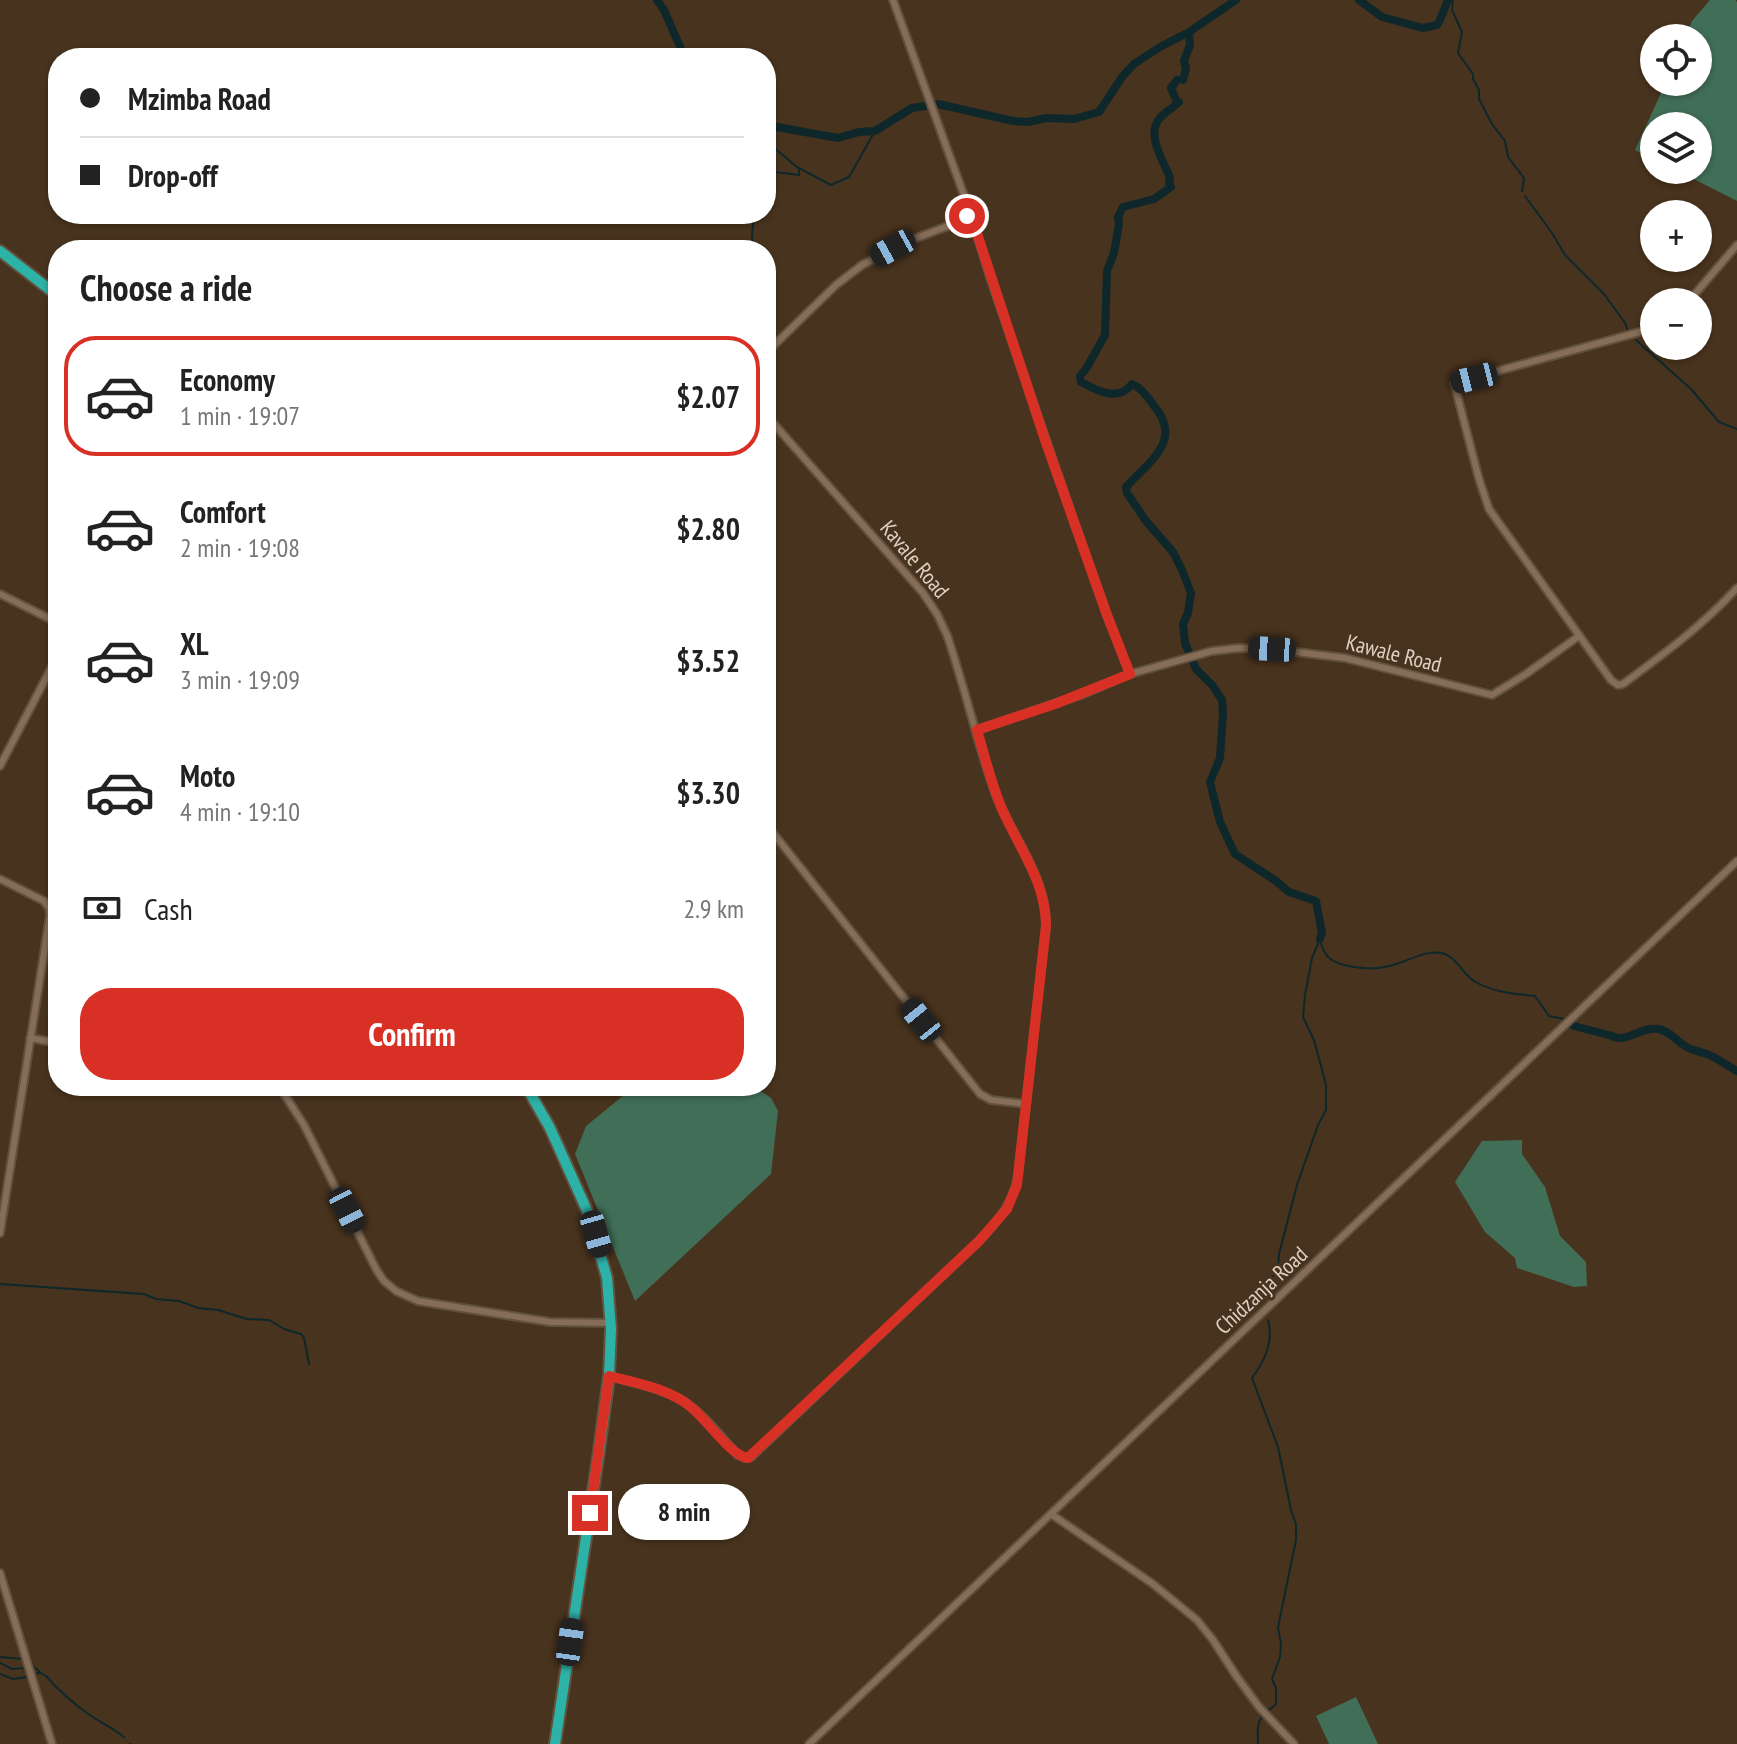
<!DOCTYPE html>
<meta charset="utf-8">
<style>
:root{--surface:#fff;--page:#f6f6f6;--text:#222;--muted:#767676;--line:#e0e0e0;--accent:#d93025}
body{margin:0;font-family:"PT Sans Narrow",sans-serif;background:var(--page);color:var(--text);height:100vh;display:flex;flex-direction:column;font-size:30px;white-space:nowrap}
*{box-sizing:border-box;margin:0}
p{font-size:26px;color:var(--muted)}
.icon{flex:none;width:44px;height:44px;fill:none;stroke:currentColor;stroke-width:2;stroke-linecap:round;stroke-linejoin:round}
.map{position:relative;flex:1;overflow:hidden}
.side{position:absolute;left:48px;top:240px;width:728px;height:856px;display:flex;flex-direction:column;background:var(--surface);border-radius:32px;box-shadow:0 2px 6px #0004}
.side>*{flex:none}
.guide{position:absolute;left:48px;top:48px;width:728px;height:176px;border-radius:32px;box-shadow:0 2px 6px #0004;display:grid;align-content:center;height:176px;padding:0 32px;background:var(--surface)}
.buttons{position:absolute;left:1640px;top:24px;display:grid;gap:16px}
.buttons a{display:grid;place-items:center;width:72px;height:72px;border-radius:50%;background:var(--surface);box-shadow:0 2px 6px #0004;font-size:40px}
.end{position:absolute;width:36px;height:36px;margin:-18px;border:10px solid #d93025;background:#fff;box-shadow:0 0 0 4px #fff}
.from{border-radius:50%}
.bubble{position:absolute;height:56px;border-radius:28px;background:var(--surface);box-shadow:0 2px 6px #0004;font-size:26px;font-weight:800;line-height:56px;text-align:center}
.car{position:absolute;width:24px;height:48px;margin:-24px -12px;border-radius:10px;box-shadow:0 0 6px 2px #0007;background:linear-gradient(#222 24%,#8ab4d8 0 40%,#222 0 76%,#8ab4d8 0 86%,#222 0)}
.guide b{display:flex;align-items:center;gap:28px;height:76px;font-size:30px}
.guide b+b{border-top:2px solid var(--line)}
.guide i{width:20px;height:20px;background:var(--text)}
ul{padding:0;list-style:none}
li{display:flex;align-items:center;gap:24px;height:120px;margin:0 16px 12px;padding:0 16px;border:4px solid transparent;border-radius:32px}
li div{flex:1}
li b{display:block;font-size:30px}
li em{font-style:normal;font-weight:800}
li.selected{border-color:var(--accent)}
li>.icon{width:72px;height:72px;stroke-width:1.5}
h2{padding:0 32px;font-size:36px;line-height:96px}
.pay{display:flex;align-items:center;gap:20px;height:88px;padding:0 32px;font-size:30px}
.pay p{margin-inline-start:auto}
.button{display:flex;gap:16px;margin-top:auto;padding:16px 32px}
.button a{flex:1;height:92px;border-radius:32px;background:var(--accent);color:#fff;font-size:32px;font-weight:800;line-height:92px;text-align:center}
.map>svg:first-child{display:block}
</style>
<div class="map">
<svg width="1737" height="1744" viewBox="0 0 1737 1744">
<rect width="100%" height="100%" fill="#48331e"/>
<path fill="#416e57" d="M 1710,0 L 1735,0 L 1737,2 L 1737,201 L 1676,170 L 1698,170 L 1698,126 L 1654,126 L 1654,159 L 1635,150 L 1666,82 L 1698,82 L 1698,38 L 1685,38 L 1692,21 Z
M 635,1086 L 753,1086 L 771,1098 L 778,1111 L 771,1174 L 635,1301 L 575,1154 L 586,1126 Z
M 1522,1140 L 1522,1154 L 1545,1187 L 1560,1236 L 1586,1262 L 1587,1286 L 1574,1287 L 1517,1268 L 1515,1258 L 1485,1232 L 1455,1182 L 1482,1141 Z
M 1356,1697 L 1378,1744 L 1329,1744 L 1316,1716 Z"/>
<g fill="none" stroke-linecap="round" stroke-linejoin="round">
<path stroke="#0e272b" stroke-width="2" d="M 1453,0 L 1452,10 L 1462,32 L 1458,53 L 1473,74 L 1473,79 L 1479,90 L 1479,99 L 1492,124 L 1505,141 L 1508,157 L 1524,178 L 1522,191
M 766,141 L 797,167 L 831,185 L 849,177 L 875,131
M 766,176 L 775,172 L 799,175 L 799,170
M 1525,196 L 1552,233 L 1565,255 L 1604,294 L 1625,323 L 1628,331
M 753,250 L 752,237 L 754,214
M 1636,340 L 1691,389 L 1719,422 L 1737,429
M 1320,940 C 1324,955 1329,961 1344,965 C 1363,969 1375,970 1393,965 C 1409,961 1425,950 1441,953 C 1457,956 1462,974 1474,981 C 1492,992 1515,994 1535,996 L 1549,1016 L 1564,1019
M 0,1284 L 144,1294 L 156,1299 L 179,1301 L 198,1308 L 218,1310 L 247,1319 L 269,1320 L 284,1329 L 301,1334 L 304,1338 L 309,1364
M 1257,1306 C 1257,1287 1257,1282 1275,1275 L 1278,1267 L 1279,1254 L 1297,1185 L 1318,1125 L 1326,1110 L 1326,1085 L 1321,1066 L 1314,1040 L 1303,1017 L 1305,995 L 1312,958 L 1320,939
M 1268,1320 C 1274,1342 1265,1360 1252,1378 L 1278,1447 L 1291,1510 L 1296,1524 L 1296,1540 L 1278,1627 L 1281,1644 L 1280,1657 L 1272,1679 L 1276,1688 L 1276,1704 L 1269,1710
M 0,1657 L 22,1659
M 30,1657 L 33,1666 L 39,1671
M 0,1663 L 12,1669 L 25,1668
M 0,1674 L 13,1679 L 28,1677
M 35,1675 L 39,1672 L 46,1676 C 59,1691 74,1704 91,1716 C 102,1723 113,1728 124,1737
M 130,1744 L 131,1744
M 1258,1744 C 1258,1733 1256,1724 1263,1715"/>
<path stroke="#0e272b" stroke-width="8" d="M 657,0 L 664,10 L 685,58
M 1359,0 L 1382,17 L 1423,28 L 1437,25 L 1440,20 L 1448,0
M 1177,80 L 1171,88 L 1176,100 L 1179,102 C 1174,107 1165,112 1160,118 C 1145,134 1164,162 1170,178 L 1169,184 L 1171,187 L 1154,199 L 1123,207 L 1118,217 L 1119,224 L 1114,253 L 1107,271 L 1105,335 L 1086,369 L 1080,376 L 1081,382 C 1097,391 1119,402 1132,384 C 1142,388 1148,398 1155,407 C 1183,442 1148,462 1126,487 L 1127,493 L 1146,521 L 1173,552 L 1182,570 L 1191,593 L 1188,613 L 1183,624 L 1185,643 L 1196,669 L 1212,685 L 1222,700 L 1223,714 L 1220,758 L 1210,782 L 1220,822 L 1235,854 L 1276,881 L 1289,892 L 1316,901 L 1322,933 L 1320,939
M 1183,80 L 1186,69 L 1184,61 L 1190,45 L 1189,32
M 766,125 L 838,138 L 859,132 L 875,131 L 912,108 L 938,104 L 1013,121 L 1028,122 L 1046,118 L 1074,119 L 1099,112 L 1122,77 L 1134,64 L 1160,47 L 1189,32 L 1236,0
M 1574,1026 L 1609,1035 C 1627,1045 1640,1026 1658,1029 C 1670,1031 1675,1040 1685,1046 C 1692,1051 1701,1051 1709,1055 C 1719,1059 1728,1066 1737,1071"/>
<defs>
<path id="minor" d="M 893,0 L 969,209 L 991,280 L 1071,513 L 1107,615 L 1130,674
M 1688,302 L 1737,245
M 1654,328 L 1454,383 L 1479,479 L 1489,509 L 1611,680 L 1618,685 L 1623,684 C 1665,653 1702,626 1737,588
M 766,353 L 836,285 L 862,265 L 906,242 L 961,221 L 968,213
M 0,594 L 58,623
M 977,730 L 1083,694 L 1130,674 L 1212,651 L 1239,648 L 1272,649 L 1345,658 L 1492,695 L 1526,674 L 1579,636
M 0,766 L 58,655
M 766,824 L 980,1094 L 991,1100 L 1026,1104
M 0,879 L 44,901 L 49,908 L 50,915 L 0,1233
M 30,1038 L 58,1043
M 279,1086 L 304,1125 L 376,1269 L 384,1281 L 396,1291 L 418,1301 L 550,1322 L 611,1323
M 609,1376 C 633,1383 662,1388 683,1401 C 704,1414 721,1437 738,1455 L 745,1458 L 751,1457 L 979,1241 C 998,1221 1013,1204 1018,1176 L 1046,926 C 1047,877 1013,839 996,795 C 977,743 965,688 947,635 L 937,614 L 923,593 L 766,415
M 1051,1514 L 1153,1584 L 1197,1620 L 1213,1640 L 1237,1677 L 1259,1707 L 1294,1744
M 0,1573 L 52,1744
M 809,1744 L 1737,861"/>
<path id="highway" d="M 0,251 L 58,296
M 526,1086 L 550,1128 L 589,1215 L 607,1278 L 611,1329 L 609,1376 L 599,1451 L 555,1744"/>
</defs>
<use href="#minor" stroke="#62513e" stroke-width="10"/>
<use href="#highway" stroke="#62513e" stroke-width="14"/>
<use href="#minor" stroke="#856d57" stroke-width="6"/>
<use href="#highway" stroke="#2db2a8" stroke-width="10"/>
</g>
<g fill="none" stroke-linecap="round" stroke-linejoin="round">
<path stroke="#d93025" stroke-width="10" d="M 590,1513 L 609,1376 C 636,1383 671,1389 692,1408 C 707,1420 731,1456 748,1458 L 979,1241 L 1007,1209 L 1017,1185 L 1046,926 C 1046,882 1019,848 1002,809 C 991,783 985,757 977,730 L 1055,704 L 1130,674 L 1107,615 L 1045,440 L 969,209 L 967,216"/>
</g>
<g text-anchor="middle" stroke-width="6" stroke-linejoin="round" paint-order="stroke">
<g font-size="22" fill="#ded1c4" stroke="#48331e">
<text transform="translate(915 559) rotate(50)" y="8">Kavale Road</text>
<text transform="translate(1394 653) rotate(14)" y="8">Kawale Road</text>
<text transform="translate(1261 1290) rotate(-43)" y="8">Chidzanja Road</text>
</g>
</g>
</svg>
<div class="buttons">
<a><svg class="icon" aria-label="locate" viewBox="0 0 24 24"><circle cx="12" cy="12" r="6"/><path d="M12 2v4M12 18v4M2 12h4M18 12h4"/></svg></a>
<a><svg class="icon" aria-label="layers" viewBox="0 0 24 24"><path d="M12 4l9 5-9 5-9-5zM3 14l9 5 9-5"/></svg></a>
<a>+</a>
<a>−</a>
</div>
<i class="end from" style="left:967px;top:216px"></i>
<i class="end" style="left:590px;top:1513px"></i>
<div class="bubble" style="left:618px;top:1484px;width:132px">8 min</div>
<i class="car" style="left:893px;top:248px;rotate:241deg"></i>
<i class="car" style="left:1474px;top:378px;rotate:256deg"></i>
<i class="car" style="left:1272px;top:649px;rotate:273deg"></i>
<i class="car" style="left:921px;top:1020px;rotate:321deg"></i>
<i class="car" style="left:347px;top:1210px;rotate:153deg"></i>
<i class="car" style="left:596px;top:1234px;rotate:164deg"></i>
<i class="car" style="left:570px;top:1642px;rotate:8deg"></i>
<div class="guide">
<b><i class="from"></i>Mzimba Road</b>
<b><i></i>Drop-off</b>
</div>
<section class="side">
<h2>Choose a ride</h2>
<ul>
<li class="selected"><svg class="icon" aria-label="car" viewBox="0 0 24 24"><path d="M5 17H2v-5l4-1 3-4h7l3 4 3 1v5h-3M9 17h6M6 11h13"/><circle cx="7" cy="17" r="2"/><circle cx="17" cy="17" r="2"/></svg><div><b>Economy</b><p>1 min · 19:07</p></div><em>$2.07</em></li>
<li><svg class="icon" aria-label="car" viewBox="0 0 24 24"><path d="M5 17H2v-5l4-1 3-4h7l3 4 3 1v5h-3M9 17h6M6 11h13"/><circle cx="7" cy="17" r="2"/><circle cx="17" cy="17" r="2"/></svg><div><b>Comfort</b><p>2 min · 19:08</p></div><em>$2.80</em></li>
<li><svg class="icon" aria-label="car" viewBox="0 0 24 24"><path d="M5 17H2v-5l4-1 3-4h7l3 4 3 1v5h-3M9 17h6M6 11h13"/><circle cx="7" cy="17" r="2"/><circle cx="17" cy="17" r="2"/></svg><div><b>XL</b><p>3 min · 19:09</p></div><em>$3.52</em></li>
<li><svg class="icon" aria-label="car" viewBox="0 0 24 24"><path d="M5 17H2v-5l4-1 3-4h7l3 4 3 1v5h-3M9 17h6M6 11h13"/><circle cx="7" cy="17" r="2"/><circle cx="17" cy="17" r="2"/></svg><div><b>Moto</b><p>4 min · 19:10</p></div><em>$3.30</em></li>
</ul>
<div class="pay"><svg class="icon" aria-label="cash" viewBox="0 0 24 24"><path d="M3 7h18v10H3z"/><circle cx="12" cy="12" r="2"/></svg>Cash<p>2.9 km</p></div>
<div class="button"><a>Confirm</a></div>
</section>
</div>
